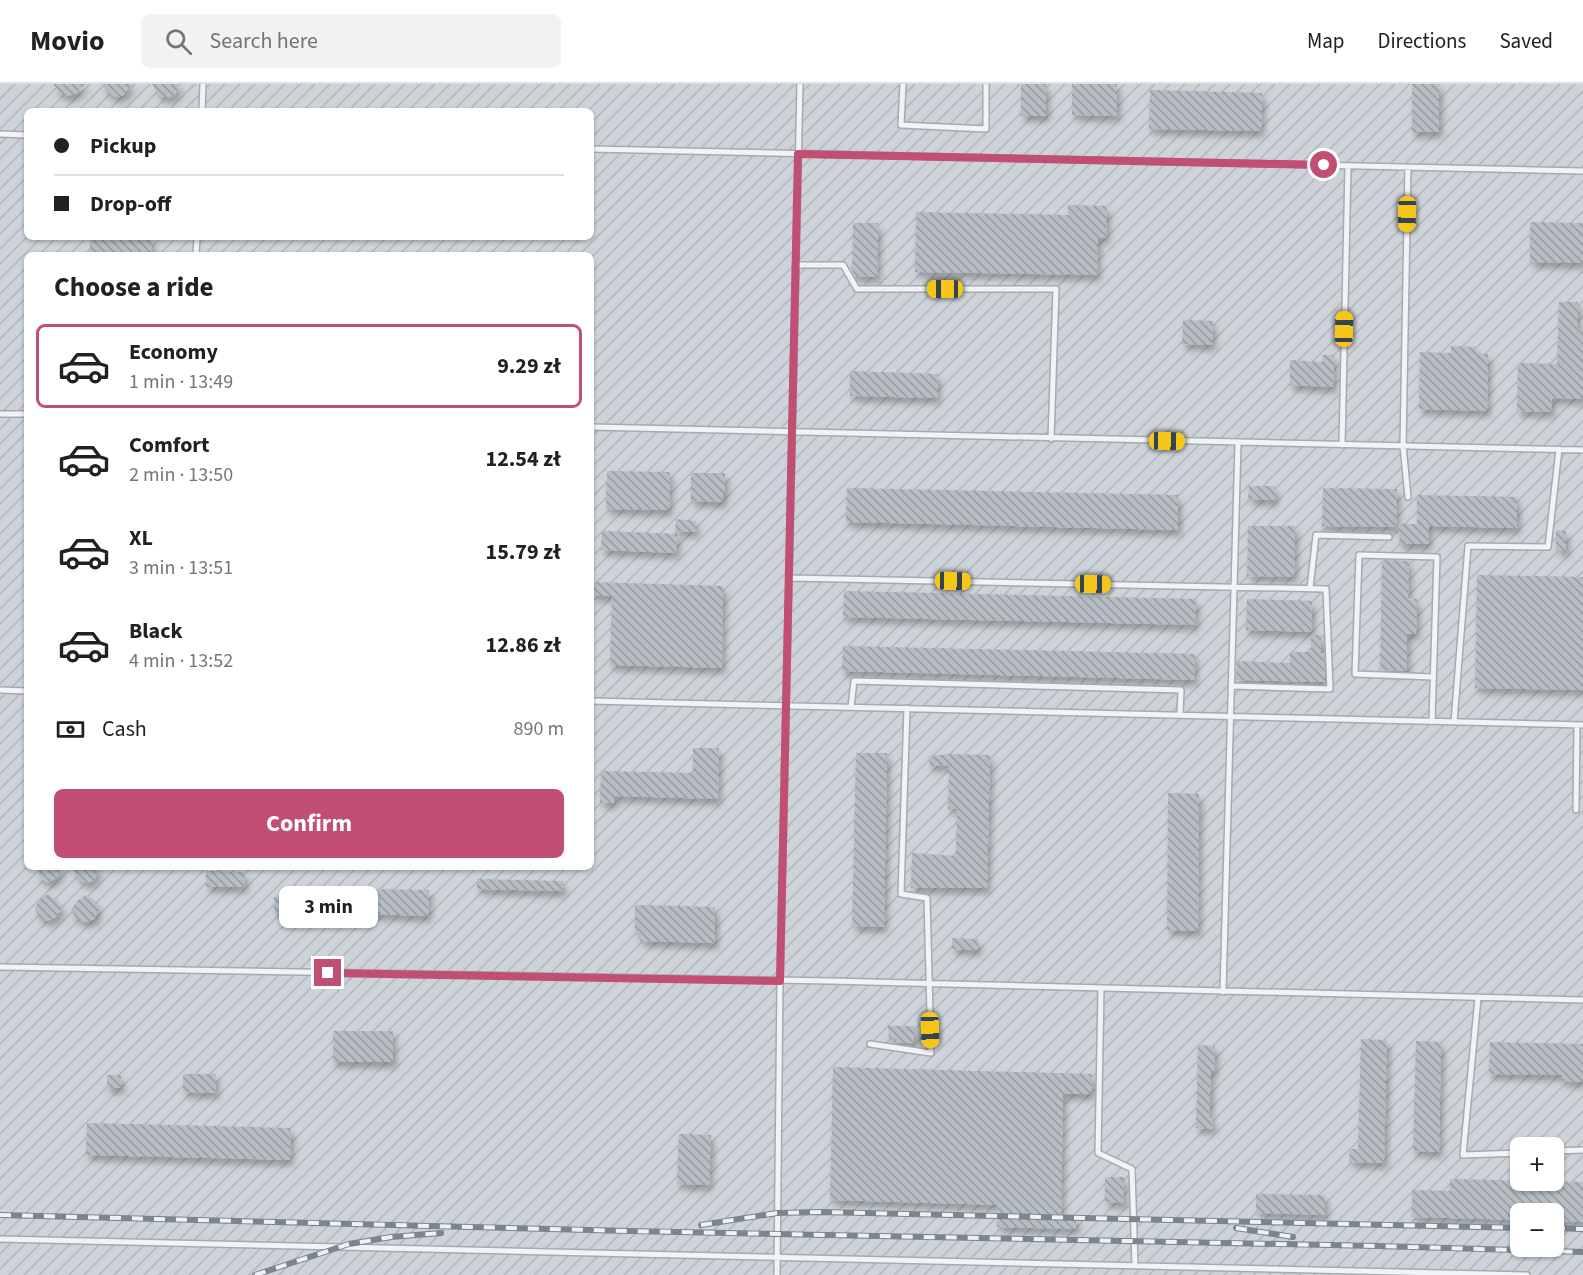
<!DOCTYPE html>
<meta charset="utf-8">
<style>
:root{--surface:#fff;--page:#f2f2f2;--text:#202124;--muted:#757577;--line:#e0e0e0;--accent:#c14f73}
body{margin:0;font-family:"Source Sans 3",sans-serif;background:var(--page);color:var(--text);height:100vh;display:flex;flex-direction:column;font-size:22px;white-space:nowrap}
*{box-sizing:border-box;margin:0}
p{font-size:20px;color:var(--muted)}
.icon{flex:none;width:33px;height:33px;fill:none;stroke:currentColor;stroke-width:2;stroke-linecap:round;stroke-linejoin:round}
.map{position:relative;flex:1;overflow:hidden}
.drawer{position:absolute;left:24px;top:168px;width:570px;height:618px;display:flex;flex-direction:column;background:var(--surface);border-radius:9px;box-shadow:0 2px 4px #0004}
.drawer>*{flex:none}
.guide{position:absolute;left:24px;top:24px;width:570px;height:132px;border-radius:9px;box-shadow:0 2px 4px #0004;display:grid;align-content:center;height:132px;padding:0 30px;background:var(--surface)}
.buttons{position:absolute;left:1510px;top:1053px;display:grid;gap:12px}
.buttons a{display:grid;place-items:center;width:54px;height:54px;border-radius:9px;background:var(--surface);box-shadow:0 2px 4px #0004;font-size:30px}
.end{position:absolute;width:27px;height:27px;margin:-14px;border:8px solid #c14f73;background:#fff;box-shadow:0 0 0 3px #fff}
.from{border-radius:50%}
.bubble{position:absolute;height:42px;border-radius:9px;background:var(--surface);box-shadow:0 2px 4px #0004;font-size:20px;font-weight:700;line-height:42px;text-align:center}
.car{position:absolute;width:18px;height:36px;margin:-18px -9px;border-radius:8px;box-shadow:0 0 4px 2px #0007;background:linear-gradient(#f5c518 24%,#345 0 40%,#f5c518 0 76%,#345 0 86%,#f5c518 0)}
.guide b{display:flex;align-items:center;gap:21px;height:57px;font-size:22px}
.guide b+b{border-top:2px solid var(--line)}
.guide i{width:15px;height:15px;background:var(--text)}
ul{padding:0;list-style:none}
li{display:flex;align-items:center;gap:18px;height:84px;margin:0 12px 9px;padding:0 18px;border:3px solid transparent;border-radius:9px}
li div{flex:1}
li b{display:block;font-size:22px}
li em{font-style:normal;font-weight:700}
li.current{border-color:var(--accent)}
li>.icon{width:54px;height:54px;stroke-width:1.5}
h2{padding:0 30px;font-size:27px;line-height:72px}
.pay{display:flex;align-items:center;gap:15px;height:66px;padding:0 30px;font-size:22px}
.pay p{margin-inline-start:auto}
.action{display:flex;gap:12px;margin-top:auto;padding:12px 30px}
.action a{flex:1;height:69px;border-radius:9px;background:var(--accent);color:#fff;font-size:24px;font-weight:700;line-height:69px;text-align:center}
header{display:flex;align-items:center;gap:36px;box-sizing:border-box;height:84px;padding:0 30px;background:var(--surface);border-bottom:2px solid var(--line)}
header strong{font-size:28px}
nav{display:flex;gap:33px;margin-inline-start:auto;font-size:21px}
.search{width:420px;height:54px;background:var(--page);display:flex;align-items:center;gap:15px;box-sizing:border-box;padding:0 21px;border-radius:9px;color:var(--muted);font-size:22px}
.map>svg:first-child{display:block}
</style>
<header>
<strong>Movio</strong>
<div class="search"><svg class="icon" aria-label="search" viewBox="0 0 24 24"><circle cx="10" cy="10" r="6"/><path d="M15 15l6 6"/></svg>Search here</div>
<nav><a>Map</a><a>Directions</a><a>Saved</a></nav>
</header>
<div class="map">
<svg width="1583" height="1191" viewBox="0 0 1583 1191">
<defs>
<pattern id="industrial-furrows" width="10" height="10" patternUnits="userSpaceOnUse" patternTransform="scale(1.5)"><rect width="10" height="10" fill="#cdd3d8"/><path d="M-1 1l2-2M0 10L10 0M9 11l2-2" fill="none" stroke="#b0b6ba"/></pattern>
<pattern id="building-back-hatch" width="6" height="6" patternUnits="userSpaceOnUse" patternTransform="scale(1.5)"><rect width="6" height="6" fill="#b6bdc3"/><path d="M-1 5l2 2M0 0l6 6M5-1l2 2" fill="none" stroke="#949aa0"/></pattern>
<filter id="shadow"><feDropShadow dx="3.5" dy="6" stdDeviation="3" flood-color="#0004"/></filter>
</defs>
<rect width="100%" height="100%" fill="#dfe3e6"/>
<path fill="url(#industrial-furrows)" fill-rule="evenodd" d="M 0,0 L 1583,0 L 1583,1191 L 0,1191 ZM 27,27 L 591,27 L 591,153 L 27,153 ZM 27,171 L 591,171 L 591,783 L 27,783 ZM 1521,1064 L 1554,1064 L 1554,1096 L 1521,1096 ZM 1521,1130 L 1554,1130 L 1554,1162 L 1521,1162 Z"/>
<path fill="url(#building-back-hatch)" filter="url(#shadow)" d="M 53,0 L 86,0 L 75,10 L 67,12 L 60,9 Z
M 101,0 L 132,0 L 124,11 L 117,13 L 109,10 Z
M 152,0 L 180,0 L 175,11 L 168,14 L 160,12 Z
M 1021,0 L 1046,0 L 1046,32 L 1021,32 Z
M 1072,0 L 1117,0 L 1117,32 L 1072,31 Z
M 1412,0 L 1439,0 L 1439,48 L 1412,48 Z
M 1150,6 L 1262,9 L 1261,47 L 1149,45 Z
M 1068,121 L 1107,122 L 1106,154 L 1098,153 L 1097,191 L 915,188 L 916,128 L 1068,131 Z
M 1530,138 L 1583,139 L 1583,179 L 1530,178 Z
M 853,139 L 878,139 L 877,193 L 855,192 L 852,186 Z
M 90,153 L 152,153 L 151,171 L 90,170 Z
M 1559,218 L 1578,218 L 1577,248 L 1583,248 L 1583,315 L 1552,314 L 1551,328 L 1517,327 L 1518,279 L 1557,280 Z
M 1183,236 L 1213,237 L 1212,261 L 1182,260 Z
M 1451,262 L 1476,263 L 1476,269 L 1488,270 L 1487,327 L 1419,325 L 1420,268 L 1451,269 Z
M 1323,271 L 1334,271 L 1333,303 L 1290,301 L 1290,276 L 1322,278 Z
M 850,287 L 938,290 L 937,314 L 850,312 Z
M 607,387 L 670,388 L 669,426 L 606,425 Z
M 691,389 L 725,389 L 725,409 L 723,409 L 723,418 L 691,417 Z
M 1249,402 L 1275,402 L 1275,416 L 1248,415 Z
M 847,404 L 1178,411 L 1178,446 L 846,438 Z
M 1323,404 L 1397,405 L 1396,443 L 1322,442 Z
M 1417,411 L 1517,413 L 1517,444 L 1429,442 L 1428,460 L 1399,460 L 1400,440 L 1417,440 Z
M 676,435 L 696,437 L 695,448 L 675,447 Z
M 1248,442 L 1295,442 L 1294,493 L 1247,492 Z
M 1556,446 L 1566,447 L 1566,467 L 1556,466 Z
M 602,447 L 677,450 L 676,469 L 601,466 Z
M 1382,476 L 1409,477 L 1408,514 L 1417,515 L 1416,550 L 1407,550 L 1407,587 L 1380,586 Z
M 1477,491 L 1583,493 L 1583,606 L 1475,604 Z
M 592,498 L 723,502 L 722,584 L 610,581 L 612,512 L 592,512 Z
M 844,507 L 1196,515 L 1195,541 L 843,533 Z
M 1247,515 L 1312,517 L 1311,548 L 1246,546 Z
M 1311,551 L 1321,551 L 1321,569 L 1324,569 L 1325,598 L 1236,596 L 1237,577 L 1290,579 L 1290,568 L 1311,568 Z
M 843,562 L 1195,570 L 1194,596 L 842,587 Z
M 693,664 L 719,664 L 718,715 L 614,712 L 614,719 L 600,719 L 601,687 L 693,689 Z
M 856,669 L 887,669 L 884,843 L 852,842 Z
M 949,670 L 990,671 L 987,804 L 911,804 L 912,769 L 956,772 L 957,725 L 948,725 L 949,681 L 930,682 L 929,672 Z
M 1168,709 L 1199,710 L 1198,847 L 1167,846 Z
M 36,783 L 64,783 L 56,794 L 48,799 L 40,794 Z
M 71,783 L 99,783 L 95,795 L 87,800 L 79,795 Z
M 206,787 L 245,788 L 244,803 L 206,803 Z
M 477,795 L 563,797 L 563,807 L 477,805 Z
M 366,805 L 429,806 L 428,832 L 365,830 Z
M 48,810 L 56,816 L 62,824 L 56,833 L 48,837 L 39,833 L 35,825 L 39,816 Z
M 86,811 L 95,817 L 98,826 L 95,835 L 86,838 L 77,835 L 71,826 L 77,817 Z
M 274,813 L 307,814 L 306,828 L 274,828 Z
M 635,821 L 715,823 L 715,859 L 640,857 L 640,849 L 635,849 Z
M 952,854 L 978,855 L 978,866 L 952,865 Z
M 888,942 L 914,942 L 914,959 L 896,959 L 896,955 L 889,955 Z
M 333,947 L 393,947 L 393,978 L 333,978 Z
M 1361,955 L 1387,956 L 1384,1079 L 1349,1078 L 1350,1065 L 1358,1065 Z
M 1416,957 L 1441,958 L 1439,1068 L 1413,1067 Z
M 1490,958 L 1583,960 L 1583,998 L 1562,997 L 1562,991 L 1489,990 Z
M 1198,961 L 1215,962 L 1214,987 L 1211,987 L 1209,1034 L 1213,1034 L 1212,1045 L 1196,1044 Z
M 833,983 L 1092,990 L 1091,1010 L 1063,1010 L 1061,1132 L 1076,1133 L 1076,1145 L 997,1143 L 998,1121 L 830,1116 Z
M 183,990 L 216,990 L 215,1009 L 183,1008 Z
M 107,991 L 121,991 L 121,1004 L 107,1004 Z
M 87,1039 L 291,1044 L 290,1076 L 86,1071 Z
M 679,1050 L 711,1051 L 709,1101 L 677,1100 Z
M 1105,1093 L 1124,1093 L 1123,1119 L 1105,1118 Z
M 1450,1095 L 1583,1098 L 1583,1138 L 1554,1137 L 1554,1130 L 1521,1130 L 1521,1136 L 1412,1133 L 1412,1106 L 1450,1107 Z
M 1256,1110 L 1325,1111 L 1325,1131 L 1256,1129 Z"/>
<g fill="none" stroke-linecap="round" stroke-linejoin="round">
<defs>
<path id="lane" d="M 903,0 L 901,41 L 986,45 L 986,0
M 202,27 L 203,0
M 0,50 L 27,51
M 591,65 L 1583,87
M 196,171 L 197,153
M 796,181 L 843,181 L 857,205 L 1056,205 L 1051,355
M 0,330 L 27,330
M 591,343 L 1583,366
M 1342,361 L 1348,82
M 1408,413 L 1403,362 L 1408,83
M 790,494 L 1326,505 L 1330,605 L 1231,602
M 1310,504 L 1316,451 L 1389,453
M 0,606 L 27,607
M 591,617 L 1583,641
M 851,623 L 854,597 L 1181,606 L 1180,631
M 1432,637 L 1437,473 L 1359,471 L 1355,590 L 1433,593
M 1454,638 L 1468,462 L 1548,463 L 1559,365
M 1576,726 L 1577,641
M 0,883 L 830,897 L 1583,916
M 1101,905 L 1098,1069 L 1132,1085 L 1135,1182
M 1223,908 L 1238,359
M 1478,914 L 1463,1071 L 1521,1069
M 870,960 L 931,969 L 927,814 L 901,810 L 907,624
M 1554,1067 L 1583,1066
M 0,1155 L 1527,1191
M 777,1191 L 780,897 L 800,0"/>
</defs>
<use href="#lane" stroke="#a5abb0" stroke-width="8"/>
<use href="#lane" stroke="#f1f3f5" stroke-width="5"/>
<defs>
<path id="rail" d="M 0,1131 L 629,1147 L 1377,1162 L 1583,1168
M 701,1141 L 777,1129 L 821,1128 L 1521,1144
M 1236,1144 L 1293,1153
M 1554,1144 L 1583,1145
M 255,1191 L 349,1160 L 391,1153 L 441,1149"/>
</defs>
<use href="#rail" stroke="#7a858e" stroke-width="6"/>
<use href="#rail" stroke="#eef2f4" stroke-width="4" stroke-dasharray="11" stroke-linecap="butt"/>
</g>
<g fill="none" stroke-linecap="round" stroke-linejoin="round">
<path stroke="#c14f73" stroke-width="8" d="M 328,889 L 780,897 L 798,70 L 1324,81"/>
</g>
</svg>
<div class="buttons">
<a>+</a>
<a>−</a>
</div>
<i class="end from" style="left:1324px;top:81px"></i>
<i class="end" style="left:328px;top:889px"></i>
<div class="bubble" style="left:279px;top:802px;width:99px">3 min</div>
<i class="car" style="left:1407px;top:130px;rotate:181deg"></i>
<i class="car" style="left:945px;top:205px;rotate:270deg"></i>
<i class="car" style="left:1344px;top:245px;rotate:1deg"></i>
<i class="car" style="left:1167px;top:357px;rotate:91deg"></i>
<i class="car" style="left:953px;top:497px;rotate:91deg"></i>
<i class="car" style="left:1093px;top:500px;rotate:91deg"></i>
<i class="car" style="left:930px;top:946px;rotate:178deg"></i>
<div class="guide">
<b><i class="from"></i>Pickup</b>
<b><i></i>Drop-off</b>
</div>
<section class="drawer">
<h2>Choose a ride</h2>
<ul>
<li class="current"><svg class="icon" aria-label="car" viewBox="0 0 24 24"><path d="M5 17H2v-5l4-1 3-4h7l3 4 3 1v5h-3M9 17h6M6 11h13"/><circle cx="7" cy="17" r="2"/><circle cx="17" cy="17" r="2"/></svg><div><b>Economy</b><p>1 min · 13:49</p></div><em>9.29 zł</em></li>
<li><svg class="icon" aria-label="car" viewBox="0 0 24 24"><path d="M5 17H2v-5l4-1 3-4h7l3 4 3 1v5h-3M9 17h6M6 11h13"/><circle cx="7" cy="17" r="2"/><circle cx="17" cy="17" r="2"/></svg><div><b>Comfort</b><p>2 min · 13:50</p></div><em>12.54 zł</em></li>
<li><svg class="icon" aria-label="car" viewBox="0 0 24 24"><path d="M5 17H2v-5l4-1 3-4h7l3 4 3 1v5h-3M9 17h6M6 11h13"/><circle cx="7" cy="17" r="2"/><circle cx="17" cy="17" r="2"/></svg><div><b>XL</b><p>3 min · 13:51</p></div><em>15.79 zł</em></li>
<li><svg class="icon" aria-label="car" viewBox="0 0 24 24"><path d="M5 17H2v-5l4-1 3-4h7l3 4 3 1v5h-3M9 17h6M6 11h13"/><circle cx="7" cy="17" r="2"/><circle cx="17" cy="17" r="2"/></svg><div><b>Black</b><p>4 min · 13:52</p></div><em>12.86 zł</em></li>
</ul>
<div class="pay"><svg class="icon" aria-label="cash" viewBox="0 0 24 24"><path d="M3 7h18v10H3z"/><circle cx="12" cy="12" r="2"/></svg>Cash<p>890 m</p></div>
<div class="action"><a>Confirm</a></div>
</section>
</div>
